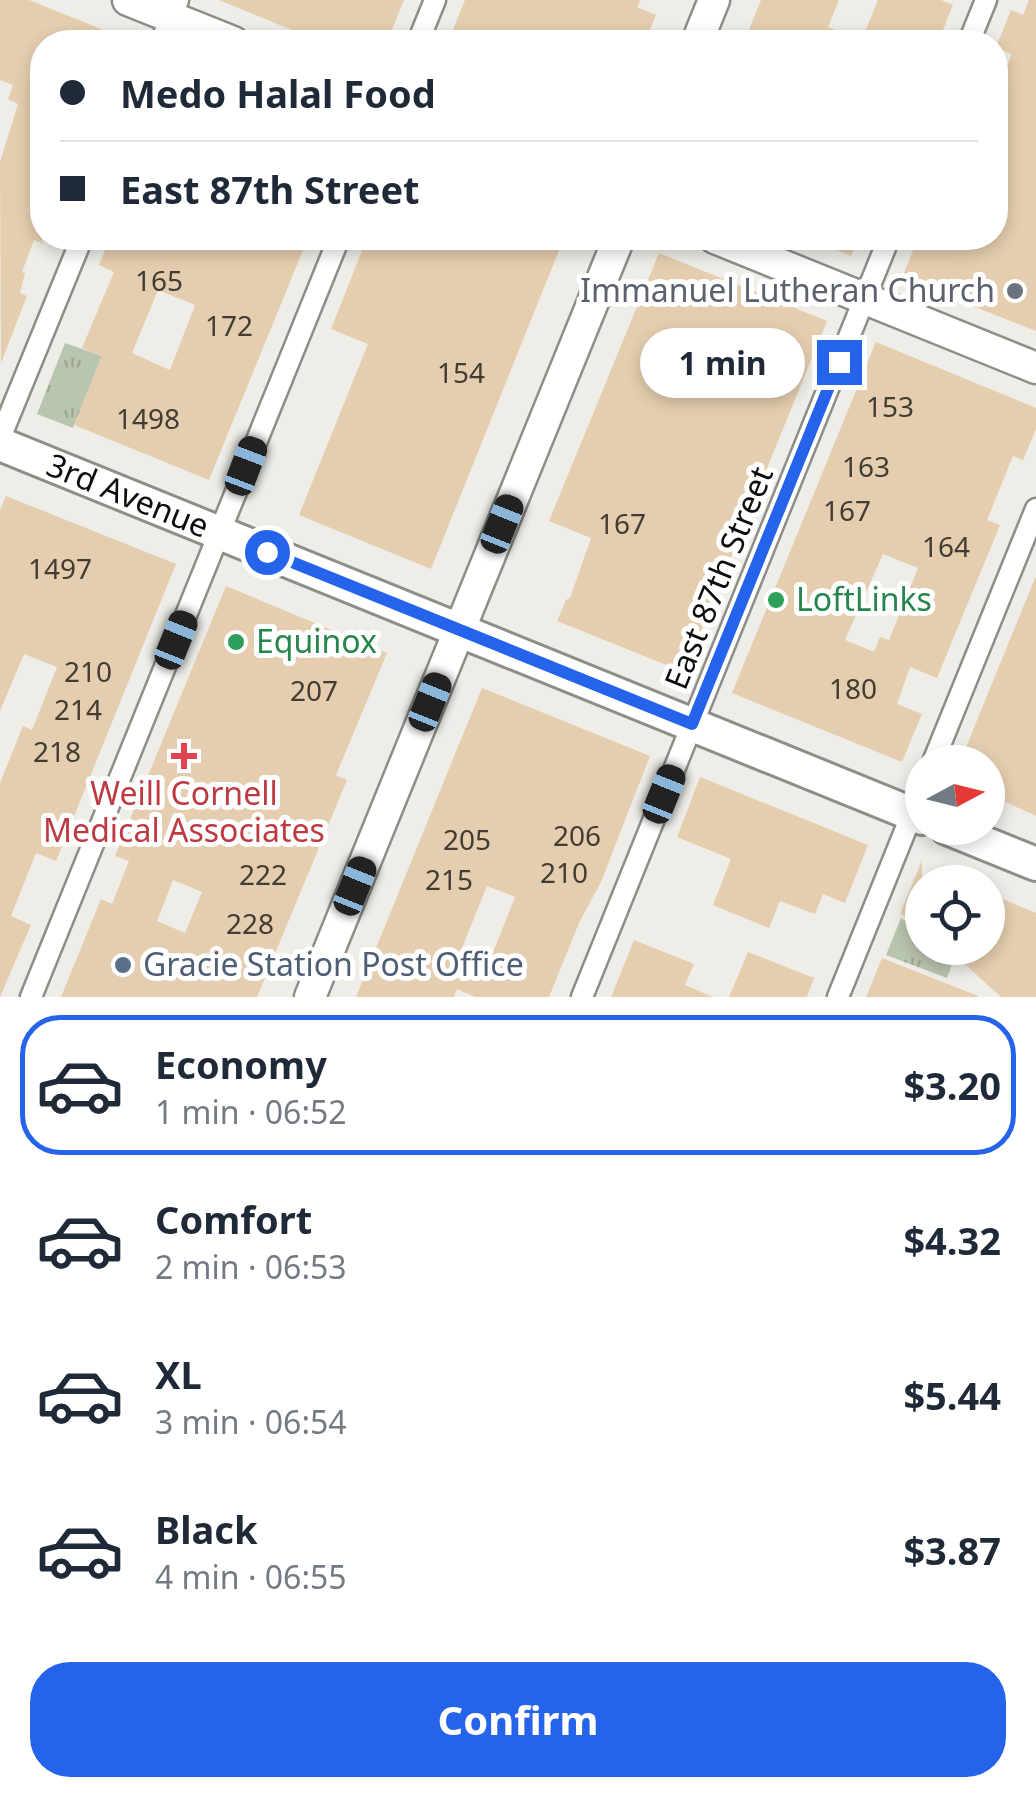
<!DOCTYPE html>
<meta charset="utf-8">
<style>
:root{--surface:#fff;--page:#f2f2f3;--text:#1f2937;--muted:#747a83;--line:#e0e1e3;--accent:#2563eb}
body{margin:0;font-family:"Noto Sans",sans-serif;background:var(--page);color:var(--text);height:100vh;display:flex;flex-direction:column;font-size:38px;white-space:nowrap}
*{box-sizing:border-box;margin:0}
p{font-size:32px;color:var(--muted)}
.icon{flex:none;width:55px;height:55px;fill:none;stroke:currentColor;stroke-width:2;stroke-linecap:round;stroke-linejoin:round}
.map{position:relative;height:997px;overflow:hidden}
.side{display:flex;flex-direction:column;background:var(--surface);flex:1}
.side>*{flex:none}
.hud{position:absolute;left:30px;top:30px;width:978px;height:220px;border-radius:40px;box-shadow:0 5px 15px #0003;display:grid;align-content:center;height:220px;padding:0 30px;background:var(--surface)}
.needle{width:65px;rotate:83deg}
.fabs{position:absolute;left:905px;top:745px;display:grid;gap:20px}
.fabs a{display:grid;place-items:center;width:100px;height:100px;border-radius:50%;background:var(--surface);box-shadow:0 5px 15px #0003;font-size:50px}
.end{position:absolute;width:45px;height:45px;margin:-22px;border:12px solid #2563eb;background:#fff;box-shadow:0 0 0 5px #fff}
.from{border-radius:50%}
.bubble{position:absolute;height:70px;border-radius:35px;background:var(--surface);box-shadow:0 5px 15px #0003;font-size:32px;font-weight:700;line-height:70px;text-align:center}
.car{position:absolute;width:30px;height:60px;margin:-30px -15px;border-radius:12px;box-shadow:0 0 8px 2px #0007;background:linear-gradient(#222 24%,#8ab4d8 0 40%,#222 0 76%,#8ab4d8 0 86%,#222 0)}
.hud b{display:flex;align-items:center;gap:35px;height:95px;font-size:38px}
.hud b+b{border-top:2px solid var(--line)}
.hud i{width:25px;height:25px;background:var(--text)}
ul{padding:18px 0 0;list-style:none}
li{display:flex;align-items:center;gap:30px;height:140px;margin:0 20px 15px;padding:0 10px;border:5px solid transparent;border-radius:40px}
li div{flex:1}
li b{display:block;font-size:38px}
li em{font-style:normal;font-weight:700}
li.active{border-color:var(--accent)}
li>.icon{width:90px;height:90px;stroke-width:1.5}
.button{display:flex;gap:20px;margin-top:auto;padding:20px 30px}
.button a{flex:1;height:115px;border-radius:40px;background:var(--accent);color:#fff;font-size:40px;font-weight:700;line-height:115px;text-align:center}
.map>svg:first-child{display:block}
</style>
<div class="map">
<svg width="1036" height="997" viewBox="0 0 1036 997">
<defs>
<pattern id="park-tufts" width="24" height="20" patternUnits="userSpaceOnUse" patternTransform="scale(2.5)"><rect width="24" height="20" fill="#bac5af"/><path d="M3 7l-1-3M5 7V3M7 7l1-3M15 17l-1-3M17 17v-4M19 17l1-3" fill="none" stroke="#9fa895"/></pattern>
</defs>
<rect width="100%" height="100%" fill="#efede7"/>
<path fill="url(#park-tufts)" d="M 65,343 L 102,356 L 73,428 L 37,414 Z
M 901,918 L 922,931 L 922,948 L 940,948 L 955,956 L 947,978 L 886,955 Z"/>
<path fill="#e5ceaf" fill-rule="evenodd" d="M 0,0 L 29,0 L 133,42 L 42,42 L 42,243 L 34,240 L 22,272 L 25,273 L 20,293 L 27,296 L 1,363 L 0,162 L 18,104 L 8,99 L 13,85 L 0,80 Z
M 219,0 L 404,0 L 387,42 L 321,42 Z
M 465,0 L 641,0 L 637,7 L 656,15 L 645,42 L 448,42 Z
M 761,0 L 839,0 L 828,27 L 861,41 L 878,0 L 941,0 L 953,5 L 938,42 L 744,42 Z
M 1029,0 L 1036,0 L 1036,331 L 902,278 L 918,238 L 995,238 L 995,95 L 1012,54 L 996,47 L 1011,10 L 1023,15 Z
M 110,238 L 219,238 L 241,246 L 244,238 L 308,238 L 209,480 L 74,425 L 102,356 L 82,348 L 114,272 L 99,265 ZM 158,290 L 195,305 L 170,370 L 132,353 Z
M 367,238 L 564,238 L 431,569 L 299,515 L 368,344 L 331,329 Z
M 808,238 L 859,238 L 851,256 Z
M 659,253 L 827,321 L 684,672 L 557,621 L 566,600 L 570,598 L 591,538 L 549,521 Z
M 876,342 L 1036,408 L 1036,429 L 1023,460 L 1013,456 L 987,520 L 1000,525 L 937,678 L 910,667 L 897,704 L 922,714 L 902,762 L 732,693 ZM 883,554 L 918,568 L 889,640 L 880,637 L 874,652 L 845,640 Z
M 6,496 L 176,564 L 56,861 L 36,853 L 11,916 L 31,925 L 0,997 L 0,783 L 23,726 L 32,730 L 57,667 L 24,654 L 0,711 L 0,510 Z
M 1035,578 L 1036,578 L 1036,816 L 988,794 L 988,762 L 960,762 Z
M 226,586 L 387,653 L 336,775 L 347,780 L 257,997 L 61,997 L 101,899 L 112,904 L 129,861 L 115,856 ZM 173,880 L 202,892 L 185,933 L 157,921 Z
M 482,688 L 650,756 L 601,882 L 579,923 L 549,997 L 475,997 L 457,989 L 454,997 L 356,997 ZM 487,886 L 515,897 L 490,960 L 462,948 Z
M 700,777 L 868,845 L 845,903 L 823,894 L 815,914 L 780,901 L 769,928 L 713,905 L 731,859 L 677,837 Z
M 922,860 L 922,923 L 900,914 Z
M 988,893 L 1036,913 L 1036,997 L 1001,997 L 947,948 L 988,948 Z
M 634,940 L 694,964 L 685,985 L 713,997 L 611,997 Z
M 748,952 L 814,978 L 807,997 L 729,997 Z
M 882,958 L 978,996 L 978,997 L 866,997 Z"/>
<g fill="none" stroke-linecap="round" stroke-linejoin="round">
<defs>
<path id="street" d="M 161,42 L 178,0
M 418,42 L 435,0
M 969,42 L 986,0
M 0,438 L 82,238
M 933,762 L 1036,509
M 31,997 L 339,238
M 582,997 L 889,238
M 838,997 L 922,789"/>
<path id="secondary" d="M 128,0 L 233,42
M 697,42 L 714,0
M 715,238 L 1036,368
M 310,997 L 619,238"/>
<g id="primary">
<path id="s1" d="M 0,444 L 922,818"/>
<path d="M 947,828 L 1036,864"/>
</g>
</defs>
<use href="#street" stroke="#8e8d86" stroke-width="25"/>
<use href="#secondary" stroke="#8e8d86" stroke-width="35"/>
<use href="#primary" stroke="#8e8d86" stroke-width="38"/>
<use href="#street" stroke="#fff" stroke-width="20"/>
<use href="#secondary" stroke="#fff" stroke-width="30"/>
<use href="#primary" stroke="#fff" stroke-width="32"/>
</g>
<g fill="none" stroke-linecap="round" stroke-linejoin="round">
<path stroke="#2563eb" stroke-width="12" d="M 267,552 L 692,724 L 839,362"/>
</g>
<circle fill="#6b7280" stroke="#fff" stroke-width="4" cx="1015" cy="291" r="10"/>
<g fill="#2e9e5b" stroke="#fff" stroke-width="4">
<circle cx="776" cy="600" r="10"/>
<circle cx="236" cy="642" r="10"/>
</g>
<path fill="#e0444e" stroke="#fff" stroke-width="4" d="M179 741h10v10h10v10h-10v10h-10v-10h-10v-10h10z"/>
<circle fill="#5c6f8a" stroke="#fff" stroke-width="4" cx="123" cy="965" r="10"/>
<g text-anchor="middle" stroke-width="10" stroke-linejoin="round" paint-order="stroke">
<g font-size="28" fill="#423c32">
<text x="159" y="291">165</text>
<text x="229" y="336">172</text>
<text x="461" y="383">154</text>
<text x="890" y="417">153</text>
<text x="148" y="429">1498</text>
<text x="866" y="477">163</text>
<text x="847" y="521">167</text>
<text x="622" y="534">167</text>
<text x="946" y="557">164</text>
<text x="60" y="579">1497</text>
<text x="88" y="682">210</text>
<text x="853" y="699">180</text>
<text x="314" y="701">207</text>
<text x="78" y="720">214</text>
<text x="57" y="762">218</text>
<text x="577" y="846">206</text>
<text x="467" y="850">205</text>
<text x="564" y="883">210</text>
<text x="263" y="885">222</text>
<text x="449" y="890">215</text>
<text x="250" y="934">228</text>
</g>
<g font-size="32" fill="#5b616d" stroke="#fff" text-anchor="end">
<text x="995" y="302">Immanuel Lutheran Church</text>
</g>
<g font-size="32" fill="#0c0c09" stroke="#fff">
<text dy="11" stroke="none"><textPath href="#s1" startOffset="138">3rd Avenue</textPath></text>
<text transform="translate(719 578) rotate(-68)" y="11">East 87th Street</text>
</g>
<g font-size="32" fill="#27864d" stroke="#fff" text-anchor="start">
<text x="796" y="611">LoftLinks</text>
<text x="256" y="653">Equinox</text>
</g>
<g font-size="32" fill="#be3a42" stroke="#fff">
<text x="184" y="805">Weill Cornell<tspan x="184" dy="37">Medical Associates</tspan></text>
</g>
<g font-size="32" fill="#4e5e75" stroke="#fff" text-anchor="start">
<text x="143" y="976">Gracie Station Post Office</text>
</g>
</g>
</svg>
<div class="fabs">
<a><svg class="needle" viewBox="-14 -14 28 28"><path d="M0-13l5 13h-10z" fill="#e53935"/><path d="M0 13l5-13h-10z" fill="#747a83"/></svg></a>
<a><svg class="icon" aria-label="locate" viewBox="0 0 24 24"><circle cx="12" cy="12" r="6"/><path d="M12 2v4M12 18v4M2 12h4M18 12h4"/></svg></a>
</div>
<i class="end from" style="left:267px;top:552px"></i>
<i class="end" style="left:839px;top:362px"></i>
<div class="bubble" style="left:640px;top:328px;width:165px">1 min</div>
<i class="car" style="left:246px;top:466px;rotate:21deg"></i>
<i class="car" style="left:502px;top:524px;rotate:22deg"></i>
<i class="car" style="left:176px;top:640px;rotate:22deg"></i>
<i class="car" style="left:430px;top:702px;rotate:22deg"></i>
<i class="car" style="left:664px;top:794px;rotate:22deg"></i>
<i class="car" style="left:355px;top:886px;rotate:22deg"></i>
<div class="hud">
<b><i class="from"></i>Medo Halal Food</b>
<b><i></i>East 87th Street</b>
</div>
</div>
<section class="side">
<ul>
<li class="active"><svg class="icon" aria-label="car" viewBox="0 0 24 24"><path d="M5 17H2v-5l4-1 3-4h7l3 4 3 1v5h-3M9 17h6M6 11h13"/><circle cx="7" cy="17" r="2"/><circle cx="17" cy="17" r="2"/></svg><div><b>Economy</b><p>1 min · 06:52</p></div><em>$3.20</em></li>
<li><svg class="icon" aria-label="car" viewBox="0 0 24 24"><path d="M5 17H2v-5l4-1 3-4h7l3 4 3 1v5h-3M9 17h6M6 11h13"/><circle cx="7" cy="17" r="2"/><circle cx="17" cy="17" r="2"/></svg><div><b>Comfort</b><p>2 min · 06:53</p></div><em>$4.32</em></li>
<li><svg class="icon" aria-label="car" viewBox="0 0 24 24"><path d="M5 17H2v-5l4-1 3-4h7l3 4 3 1v5h-3M9 17h6M6 11h13"/><circle cx="7" cy="17" r="2"/><circle cx="17" cy="17" r="2"/></svg><div><b>XL</b><p>3 min · 06:54</p></div><em>$5.44</em></li>
<li><svg class="icon" aria-label="car" viewBox="0 0 24 24"><path d="M5 17H2v-5l4-1 3-4h7l3 4 3 1v5h-3M9 17h6M6 11h13"/><circle cx="7" cy="17" r="2"/><circle cx="17" cy="17" r="2"/></svg><div><b>Black</b><p>4 min · 06:55</p></div><em>$3.87</em></li>
</ul>
<div class="button"><a>Confirm</a></div>
</section>
